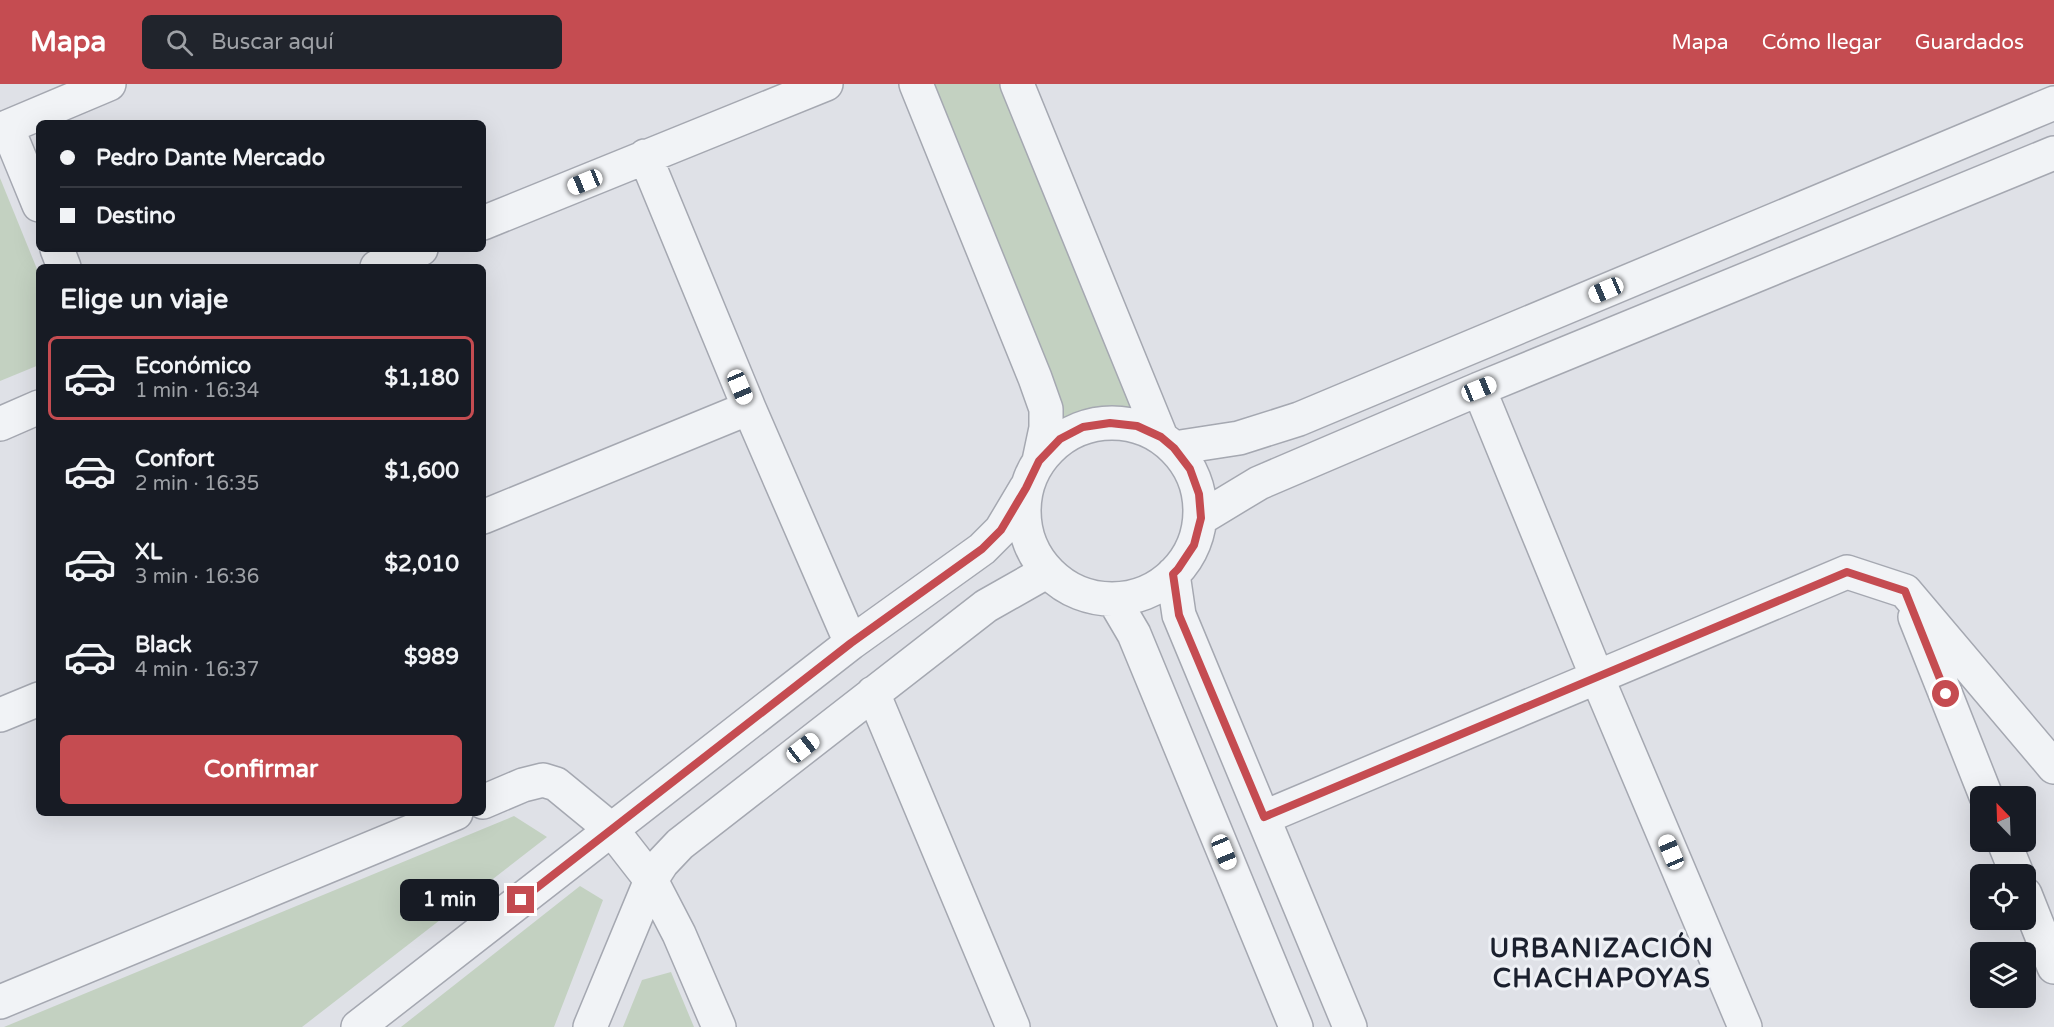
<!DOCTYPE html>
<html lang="es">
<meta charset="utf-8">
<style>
:root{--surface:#171b24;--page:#20242c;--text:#f1f3f6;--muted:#9ea1a6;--line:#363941;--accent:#c54c51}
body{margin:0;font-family:"Varela Round",sans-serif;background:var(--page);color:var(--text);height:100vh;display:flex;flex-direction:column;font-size:22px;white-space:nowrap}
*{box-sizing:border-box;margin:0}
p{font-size:20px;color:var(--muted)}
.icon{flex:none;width:33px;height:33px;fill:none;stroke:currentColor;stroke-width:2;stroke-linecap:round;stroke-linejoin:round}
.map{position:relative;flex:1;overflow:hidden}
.drawer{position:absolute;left:36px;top:180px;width:450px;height:552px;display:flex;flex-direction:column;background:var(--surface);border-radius:9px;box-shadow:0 6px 24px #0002}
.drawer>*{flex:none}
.banner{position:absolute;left:36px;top:36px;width:450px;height:132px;border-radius:9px;box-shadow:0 6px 24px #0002;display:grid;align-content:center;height:132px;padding:0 24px;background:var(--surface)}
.needle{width:39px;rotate:337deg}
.controls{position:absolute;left:1970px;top:702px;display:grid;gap:12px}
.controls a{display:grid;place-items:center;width:66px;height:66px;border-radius:9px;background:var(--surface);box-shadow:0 6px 24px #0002;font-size:30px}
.end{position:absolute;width:27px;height:27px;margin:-14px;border:8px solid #c54c51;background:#fff;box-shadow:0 0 0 3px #fff}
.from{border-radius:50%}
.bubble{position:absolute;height:42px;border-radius:9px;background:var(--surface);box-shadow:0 6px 24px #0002;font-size:20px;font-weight:800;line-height:42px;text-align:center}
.car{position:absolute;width:18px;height:36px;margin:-18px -9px;border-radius:8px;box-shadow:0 0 4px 2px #0007;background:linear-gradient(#fff 24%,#345 0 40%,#fff 0 76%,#345 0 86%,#fff 0)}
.banner b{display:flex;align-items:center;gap:21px;height:57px;font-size:22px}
.banner b+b{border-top:2px solid var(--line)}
.banner i{width:15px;height:15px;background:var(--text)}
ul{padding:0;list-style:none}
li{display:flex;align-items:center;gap:18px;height:84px;margin:0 12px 9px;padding:0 12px;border:3px solid transparent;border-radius:9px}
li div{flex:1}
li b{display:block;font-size:22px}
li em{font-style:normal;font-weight:800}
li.active{border-color:var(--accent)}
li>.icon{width:54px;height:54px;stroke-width:1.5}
h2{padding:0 24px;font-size:27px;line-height:72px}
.button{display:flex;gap:12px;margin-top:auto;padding:12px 24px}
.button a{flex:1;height:69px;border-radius:9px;background:var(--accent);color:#fff;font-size:24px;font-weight:800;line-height:69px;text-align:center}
header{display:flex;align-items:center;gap:36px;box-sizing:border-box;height:84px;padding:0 30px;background:var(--accent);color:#fff}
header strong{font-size:28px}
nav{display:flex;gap:33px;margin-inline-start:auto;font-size:21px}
.search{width:420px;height:54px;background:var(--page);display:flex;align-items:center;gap:15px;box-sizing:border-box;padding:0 21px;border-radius:9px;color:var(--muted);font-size:22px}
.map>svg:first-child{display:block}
</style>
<header>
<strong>Mapa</strong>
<div class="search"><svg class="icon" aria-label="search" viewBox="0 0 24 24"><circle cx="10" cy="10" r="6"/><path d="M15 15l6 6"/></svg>Buscar aquí</div>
<nav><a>Mapa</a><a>Cómo llegar</a><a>Guardados</a></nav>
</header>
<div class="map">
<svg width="2054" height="943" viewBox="0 0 2054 943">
<rect width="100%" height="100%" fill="#dfe1e7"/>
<path fill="#c3d1c1" d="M 913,0 L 1016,0 L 1161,353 L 1110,339 L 1042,364 L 1046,325 Z
M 0,94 L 39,190 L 39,281 L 0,297 Z
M 514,732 L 547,753 L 302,943 L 4,943 Z
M 580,802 L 603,816 L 554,943 L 401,943 Z
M 671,888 L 694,943 L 623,943 L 642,896 Z"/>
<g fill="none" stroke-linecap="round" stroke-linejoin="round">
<defs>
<path id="minor" d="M 916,0 L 1035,294 L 1046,325 L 1046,344 L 1039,377
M 1017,0 L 1161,353
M 7,43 L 39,121
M 0,46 L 109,0
M 645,72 L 749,324 L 851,559
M 483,139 L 826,0
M 57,165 L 64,183
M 377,183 L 421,165
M 1479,305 L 1597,593 L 1745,943
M1024 427a88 88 0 1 1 176 0a88 88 0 1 1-176 0Z
M 0,340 L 39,323
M 1174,364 L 1239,354 L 1299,335 L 2054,19
M 483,433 L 749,324
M 1201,434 L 1259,399 L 1479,305 L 2054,69
M 1173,490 L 1179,531 L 1350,943
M 1905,507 L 2054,683
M 1114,516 L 1134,550 L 1296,943
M 1915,533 L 1986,712
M 873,609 L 1013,943
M 0,631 L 39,615
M 483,718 L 523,701 L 543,696 L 556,700 L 612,746 L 651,796 L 679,850 L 719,943
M 1265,733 L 1847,488 L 1905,507
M 2004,758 L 2017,790
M 2025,810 L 2054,883
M 0,918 L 456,729
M 358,943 L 851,559 L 982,465 L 1001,446 L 1026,404
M 590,943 L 651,796 L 662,779 L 680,760 L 986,522 L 1046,488"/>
</defs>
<use href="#minor" stroke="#a5a8b1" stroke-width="36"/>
<use href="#minor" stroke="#f1f3f6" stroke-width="33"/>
</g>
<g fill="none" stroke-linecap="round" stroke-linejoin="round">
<path stroke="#c54c51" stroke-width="8" d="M 521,816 L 851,559 L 982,465 L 1001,446 L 1026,404 L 1039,377 L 1060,355 L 1083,343 L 1110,339 L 1137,342 L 1161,353 L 1174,364 L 1190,385 L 1199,410 L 1201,434 L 1194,461 L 1178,485 L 1173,490 L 1179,531 L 1264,733 L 1847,488 L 1905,507 L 1946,610"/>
</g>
<g text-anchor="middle" stroke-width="6" stroke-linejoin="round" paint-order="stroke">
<g font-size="26" font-weight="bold" letter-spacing="1.5" fill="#1b202e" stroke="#eef0f5">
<text x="1602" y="873">URBANIZACIÓN<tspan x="1602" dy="30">CHACHAPOYAS</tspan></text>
</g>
</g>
</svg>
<div class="controls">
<a><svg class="needle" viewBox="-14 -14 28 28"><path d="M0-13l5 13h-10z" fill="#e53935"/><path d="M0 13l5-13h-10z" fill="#9ea1a6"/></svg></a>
<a><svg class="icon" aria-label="locate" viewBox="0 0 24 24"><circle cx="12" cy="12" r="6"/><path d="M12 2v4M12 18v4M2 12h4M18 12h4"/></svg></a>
<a><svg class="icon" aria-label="layers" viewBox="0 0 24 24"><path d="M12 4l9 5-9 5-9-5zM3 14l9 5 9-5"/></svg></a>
</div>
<i class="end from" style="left:1946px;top:610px"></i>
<i class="end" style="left:521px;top:816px"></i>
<div class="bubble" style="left:400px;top:795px;width:99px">1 min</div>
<i class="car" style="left:585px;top:98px;rotate:248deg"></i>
<i class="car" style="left:1606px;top:206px;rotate:247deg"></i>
<i class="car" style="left:740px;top:303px;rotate:157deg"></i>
<i class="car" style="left:1479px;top:305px;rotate:68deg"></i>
<i class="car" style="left:803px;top:664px;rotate:52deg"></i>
<i class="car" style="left:1224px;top:768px;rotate:158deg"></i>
<i class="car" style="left:1671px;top:768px;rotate:337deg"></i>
<div class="banner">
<b><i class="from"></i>Pedro Dante Mercado</b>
<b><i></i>Destino</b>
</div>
<section class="drawer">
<h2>Elige un viaje</h2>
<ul>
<li class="active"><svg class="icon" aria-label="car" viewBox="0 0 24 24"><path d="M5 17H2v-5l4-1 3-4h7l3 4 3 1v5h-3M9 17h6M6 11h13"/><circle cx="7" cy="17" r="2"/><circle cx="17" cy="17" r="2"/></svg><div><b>Económico</b><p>1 min · 16:34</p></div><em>$1,180</em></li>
<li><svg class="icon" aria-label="car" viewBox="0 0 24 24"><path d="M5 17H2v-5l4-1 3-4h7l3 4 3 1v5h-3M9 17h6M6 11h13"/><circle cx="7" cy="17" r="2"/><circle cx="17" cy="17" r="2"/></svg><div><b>Confort</b><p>2 min · 16:35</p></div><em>$1,600</em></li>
<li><svg class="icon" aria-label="car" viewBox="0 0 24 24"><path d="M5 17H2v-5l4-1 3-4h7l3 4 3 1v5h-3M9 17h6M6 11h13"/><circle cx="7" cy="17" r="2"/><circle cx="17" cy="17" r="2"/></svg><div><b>XL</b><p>3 min · 16:36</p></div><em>$2,010</em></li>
<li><svg class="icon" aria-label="car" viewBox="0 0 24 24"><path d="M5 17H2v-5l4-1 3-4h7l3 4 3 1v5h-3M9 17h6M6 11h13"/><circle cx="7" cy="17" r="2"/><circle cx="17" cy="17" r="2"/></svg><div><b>Black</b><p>4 min · 16:37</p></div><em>$989</em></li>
</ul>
<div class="button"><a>Confirmar</a></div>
</section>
</div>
